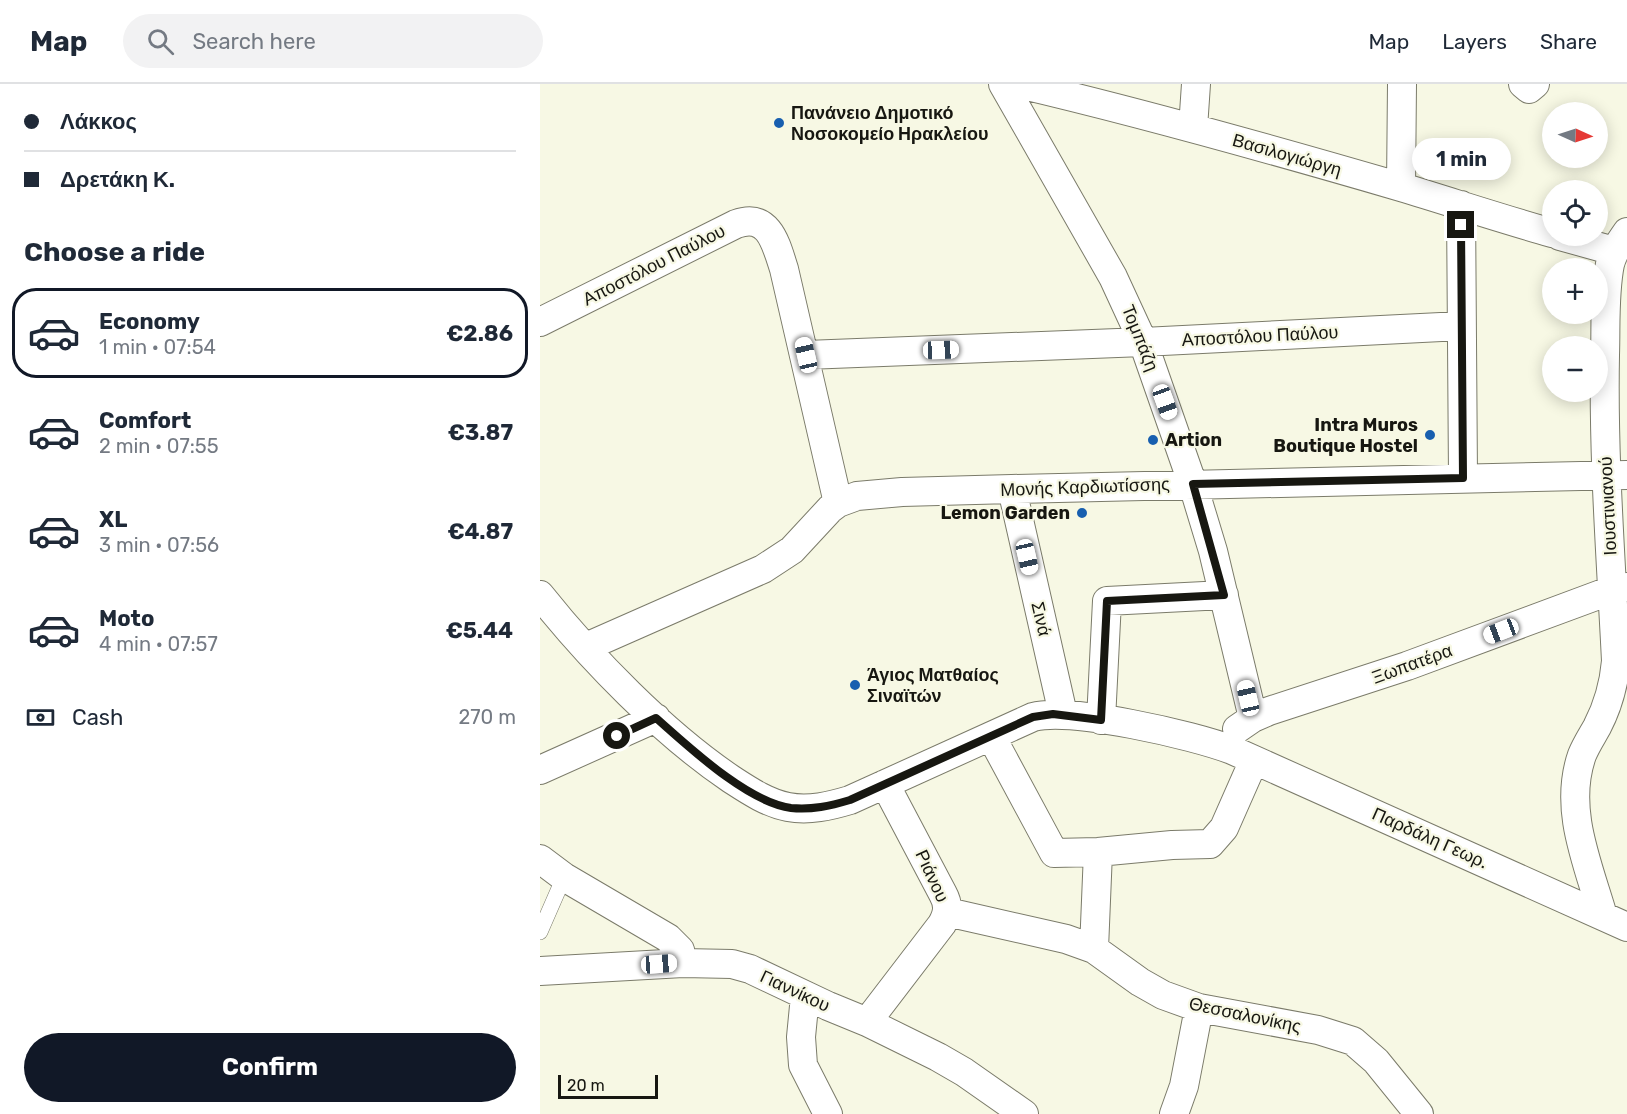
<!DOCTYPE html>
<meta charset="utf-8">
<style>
:root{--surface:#fff;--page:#f2f2f3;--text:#1f2937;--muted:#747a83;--line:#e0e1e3;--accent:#111827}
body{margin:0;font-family:Rubik,sans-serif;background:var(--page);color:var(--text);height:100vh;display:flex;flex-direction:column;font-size:22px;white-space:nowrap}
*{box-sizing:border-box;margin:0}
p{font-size:20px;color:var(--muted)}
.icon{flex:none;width:33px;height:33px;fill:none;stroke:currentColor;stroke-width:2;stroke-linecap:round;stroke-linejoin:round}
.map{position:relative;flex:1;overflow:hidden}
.sheet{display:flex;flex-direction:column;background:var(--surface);width:540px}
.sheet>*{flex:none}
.top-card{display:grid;align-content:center;height:132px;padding:0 24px;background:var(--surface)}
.needle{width:39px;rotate:93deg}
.buttons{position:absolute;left:1002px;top:18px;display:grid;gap:12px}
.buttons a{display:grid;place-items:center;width:66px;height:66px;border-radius:50%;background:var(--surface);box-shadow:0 3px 15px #0003;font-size:30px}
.scale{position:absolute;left:18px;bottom:15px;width:100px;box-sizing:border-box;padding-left:6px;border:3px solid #171711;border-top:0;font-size:16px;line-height:21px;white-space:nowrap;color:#171711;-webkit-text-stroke:4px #f7f8e4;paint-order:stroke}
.end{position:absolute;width:27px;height:27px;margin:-14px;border:8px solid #171711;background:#fff;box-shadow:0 0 0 3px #fff}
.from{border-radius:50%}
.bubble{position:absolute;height:42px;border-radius:21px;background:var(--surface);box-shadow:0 3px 15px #0003;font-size:20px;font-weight:700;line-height:42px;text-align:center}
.car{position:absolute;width:18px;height:36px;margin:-18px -9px;border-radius:8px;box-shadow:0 0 4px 2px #0007;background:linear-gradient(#fff 24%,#345 0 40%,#fff 0 76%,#345 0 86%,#fff 0)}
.top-card b{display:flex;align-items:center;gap:21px;height:57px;font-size:22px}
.top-card b+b{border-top:2px solid var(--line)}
.top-card i{width:15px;height:15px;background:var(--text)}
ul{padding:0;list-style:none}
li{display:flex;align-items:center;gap:18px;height:90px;margin:0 12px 9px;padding:0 12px;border:3px solid transparent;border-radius:24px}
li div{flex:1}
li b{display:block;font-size:22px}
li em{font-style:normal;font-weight:700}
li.selected{border-color:var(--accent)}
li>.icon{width:54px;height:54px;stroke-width:1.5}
h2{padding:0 24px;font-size:27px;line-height:72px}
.pay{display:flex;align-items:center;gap:15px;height:66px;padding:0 24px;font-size:22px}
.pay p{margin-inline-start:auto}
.button{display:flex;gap:12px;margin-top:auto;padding:12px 24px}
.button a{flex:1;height:69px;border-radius:36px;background:var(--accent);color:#fff;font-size:24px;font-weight:700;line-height:69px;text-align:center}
header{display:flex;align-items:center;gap:36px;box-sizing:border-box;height:84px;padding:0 30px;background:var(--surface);border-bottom:2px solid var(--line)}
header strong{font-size:28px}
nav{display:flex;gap:33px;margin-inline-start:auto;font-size:21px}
.search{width:420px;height:54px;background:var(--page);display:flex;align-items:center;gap:15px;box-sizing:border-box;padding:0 21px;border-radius:33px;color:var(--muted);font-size:22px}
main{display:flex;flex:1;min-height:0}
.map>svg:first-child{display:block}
</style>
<header>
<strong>Map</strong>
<div class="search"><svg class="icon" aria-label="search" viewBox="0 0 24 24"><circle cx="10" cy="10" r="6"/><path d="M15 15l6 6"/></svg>Search here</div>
<nav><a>Map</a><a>Layers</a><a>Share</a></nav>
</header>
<main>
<section class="sheet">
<div class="top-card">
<b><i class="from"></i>Λάκκος</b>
<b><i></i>Δρετάκη Κ.</b>
</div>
<h2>Choose a ride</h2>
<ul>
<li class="selected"><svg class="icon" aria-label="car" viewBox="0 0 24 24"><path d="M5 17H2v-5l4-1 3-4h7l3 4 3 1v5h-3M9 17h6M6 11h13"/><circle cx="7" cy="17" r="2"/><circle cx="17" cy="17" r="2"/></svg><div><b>Economy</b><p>1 min · 07:54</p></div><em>€2.86</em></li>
<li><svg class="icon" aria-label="car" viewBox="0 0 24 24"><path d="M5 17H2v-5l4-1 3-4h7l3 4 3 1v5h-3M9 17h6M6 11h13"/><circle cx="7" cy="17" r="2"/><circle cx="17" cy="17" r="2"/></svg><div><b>Comfort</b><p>2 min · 07:55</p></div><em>€3.87</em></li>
<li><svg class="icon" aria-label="car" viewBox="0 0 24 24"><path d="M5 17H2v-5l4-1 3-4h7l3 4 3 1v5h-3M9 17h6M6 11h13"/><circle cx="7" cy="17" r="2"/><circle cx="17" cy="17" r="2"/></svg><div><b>XL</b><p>3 min · 07:56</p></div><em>€4.87</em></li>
<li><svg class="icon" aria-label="car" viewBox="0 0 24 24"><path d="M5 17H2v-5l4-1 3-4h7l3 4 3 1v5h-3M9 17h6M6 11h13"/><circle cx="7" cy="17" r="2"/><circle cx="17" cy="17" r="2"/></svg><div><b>Moto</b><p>4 min · 07:57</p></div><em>€5.44</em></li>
</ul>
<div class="pay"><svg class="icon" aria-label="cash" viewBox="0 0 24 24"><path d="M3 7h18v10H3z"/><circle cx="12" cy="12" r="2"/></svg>Cash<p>270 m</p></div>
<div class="button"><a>Confirm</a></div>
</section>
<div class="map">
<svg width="1087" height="1030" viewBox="0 0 1087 1030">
<rect width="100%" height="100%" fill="#f7f8e4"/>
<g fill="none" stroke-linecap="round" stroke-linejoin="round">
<defs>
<path id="service" d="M 0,848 L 24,793"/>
<path id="minor" d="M 463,0 L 573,193 L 603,258 L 653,401 L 673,467 L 713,634
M 479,0 C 607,30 734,66 861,103 C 911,118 962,135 1012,149
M 983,0 L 989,5 L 995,0
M 653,44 L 656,0
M 861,103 L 862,0
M 921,121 L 923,394
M 1020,152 L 1074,167
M 0,238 L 196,140 C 229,128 236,160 244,185 L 298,419
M 266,271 L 603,258 L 921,242
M 472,405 L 523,630
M 0,511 C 51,575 123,649 191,695 C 208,706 227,719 248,723 C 269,727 290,722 310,716 L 493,633 C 531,623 653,651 692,666 L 1087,843
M 46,563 L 223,485 L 252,466 L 290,425 L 298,419 L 317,412 L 362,408 L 472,405 L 1087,391
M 561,636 L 567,517 L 684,511
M 697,645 L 713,634 L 729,627 L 867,582 L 1072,506 L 1087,503
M 451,652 L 514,769 L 558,768 L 632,761 L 670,760 L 684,744 L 714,676
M 0,686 L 116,634
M 0,775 L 24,793 L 128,854 L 140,866 L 143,879
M 407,828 L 526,855 L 554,865 L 600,898 L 623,911 L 659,924 L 778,946 L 813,957 L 836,977 L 879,1030
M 1063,832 C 1048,780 1023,725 1042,671 C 1046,661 1052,652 1057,643 C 1068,622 1074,600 1076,577 C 1071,475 1063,374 1065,271 C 1066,242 1064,209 1070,180 C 1073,168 1080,158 1087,148
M 554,865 L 558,768
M 0,887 L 143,879 L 192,880 L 210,885 L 288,922 L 327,938 L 398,973 L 424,988 L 484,1030
M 265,912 L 261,953 L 263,981 L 288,1030
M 327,938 L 402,840 C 408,829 409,821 403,810 L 345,700
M 634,1030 L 644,1002 L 659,924"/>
</defs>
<use href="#service" stroke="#7b7b6a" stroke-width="16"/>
<use href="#minor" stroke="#7b7b6a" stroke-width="30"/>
<use href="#service" stroke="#fff" stroke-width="15"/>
<use href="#minor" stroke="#fff" stroke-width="28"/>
</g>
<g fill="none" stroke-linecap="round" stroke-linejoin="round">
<path stroke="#171711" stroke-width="8" d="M 77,652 L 116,634 C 149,663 207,718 251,724 C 272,726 290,722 310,716 L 493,633 L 513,630 L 561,636 L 567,517 L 684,511 L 653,400 L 923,394 L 921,141"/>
</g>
<g fill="#185faf" stroke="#f7f8e4" stroke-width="2">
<circle cx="239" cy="39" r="6"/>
<circle cx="890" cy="351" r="6"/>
<circle cx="613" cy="356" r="6"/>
<circle cx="542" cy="429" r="6"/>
<circle cx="315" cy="601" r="6"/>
</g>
<g text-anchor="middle" stroke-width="4.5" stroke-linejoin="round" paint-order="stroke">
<g font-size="18" font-weight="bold" fill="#171711" stroke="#f7f8e4" text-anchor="start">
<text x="251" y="35">Πανάνειο Δημοτικό<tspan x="251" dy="21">Νοσοκομείο Ηρακλείου</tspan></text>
<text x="878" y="347" text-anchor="end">Intra Muros<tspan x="878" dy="21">Boutique Hostel</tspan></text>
<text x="625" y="362">Artion</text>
<text x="530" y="435" text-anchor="end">Lemon Garden</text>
<text x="327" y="597">Άγιος Ματθαίος<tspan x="327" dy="21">Σιναϊτών</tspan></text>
</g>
<g font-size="18" fill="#171711" stroke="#f7f8e4">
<text transform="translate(747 71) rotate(16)" y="6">Βασιλογιώργη</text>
<text transform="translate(114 181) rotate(-27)" y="6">Αποστόλου Παύλου</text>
<text transform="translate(720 252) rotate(-3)" y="6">Αποστόλου Παύλου</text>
<text transform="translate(600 254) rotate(68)" y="6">Τομπάζη</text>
<text transform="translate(545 403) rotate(-2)" y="6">Μονής Καρδιωτίσσης</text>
<text transform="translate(1068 422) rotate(-93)" y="6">Ιουστινιανού</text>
<text transform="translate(501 535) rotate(77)" y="6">Σινά</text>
<text transform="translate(872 580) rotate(-20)" y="6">Ξωπατέρα</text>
<text transform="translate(890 754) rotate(24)" y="6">Παρδάλη Γεωρ.</text>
<text transform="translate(392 792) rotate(65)" y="6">Ριάνου</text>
<text transform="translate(255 907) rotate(25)" y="6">Γιαννίκου</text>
<text transform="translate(705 931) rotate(12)" y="6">Θεσσαλονίκης</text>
</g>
</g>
</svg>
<div class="buttons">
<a><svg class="needle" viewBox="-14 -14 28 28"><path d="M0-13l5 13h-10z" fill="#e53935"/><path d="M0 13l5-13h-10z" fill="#747a83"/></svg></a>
<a><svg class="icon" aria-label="locate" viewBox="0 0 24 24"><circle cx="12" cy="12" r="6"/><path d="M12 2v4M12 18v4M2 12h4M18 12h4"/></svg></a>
<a>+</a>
<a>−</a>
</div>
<div class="scale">20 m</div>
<i class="end from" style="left:77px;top:652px"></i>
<i class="end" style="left:921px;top:141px"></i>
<div class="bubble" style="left:872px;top:54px;width:99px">1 min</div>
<i class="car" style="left:401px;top:266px;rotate:88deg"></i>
<i class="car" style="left:266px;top:271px;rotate:347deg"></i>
<i class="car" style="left:625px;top:318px;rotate:160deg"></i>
<i class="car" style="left:487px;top:473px;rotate:167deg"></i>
<i class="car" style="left:961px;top:547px;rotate:249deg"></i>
<i class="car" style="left:708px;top:614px;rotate:347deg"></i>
<i class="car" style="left:119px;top:880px;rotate:86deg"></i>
</div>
</main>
